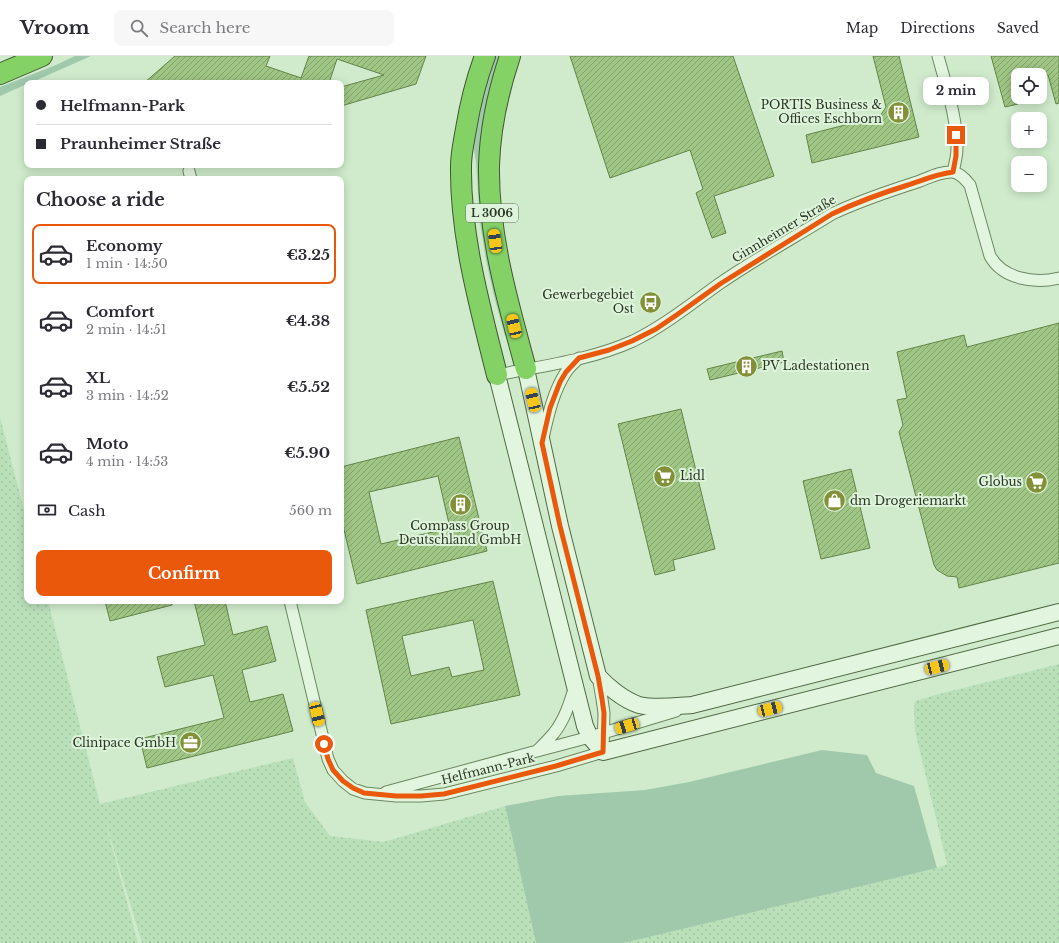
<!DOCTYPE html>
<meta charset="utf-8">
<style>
:root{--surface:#fff;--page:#f7f7f7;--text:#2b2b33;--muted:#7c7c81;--line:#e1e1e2;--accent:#ea580c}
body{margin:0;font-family:"Libre Baskerville",serif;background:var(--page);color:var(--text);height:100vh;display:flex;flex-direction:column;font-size:15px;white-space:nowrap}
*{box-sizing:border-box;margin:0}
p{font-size:13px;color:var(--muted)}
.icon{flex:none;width:22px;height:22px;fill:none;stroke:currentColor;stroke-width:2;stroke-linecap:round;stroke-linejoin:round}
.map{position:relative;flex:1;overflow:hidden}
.drawer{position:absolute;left:24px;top:120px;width:320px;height:428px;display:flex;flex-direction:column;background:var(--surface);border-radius:8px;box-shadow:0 2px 10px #0003}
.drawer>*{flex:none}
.top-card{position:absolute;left:24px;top:24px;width:320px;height:88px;border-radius:8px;box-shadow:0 2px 10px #0003;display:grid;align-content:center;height:88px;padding:0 12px;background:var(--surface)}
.tools{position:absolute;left:1011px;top:12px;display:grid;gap:8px}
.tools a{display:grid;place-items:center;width:36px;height:36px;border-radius:8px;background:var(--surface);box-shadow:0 2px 10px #0003;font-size:20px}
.end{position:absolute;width:18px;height:18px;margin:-9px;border:5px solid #ea580c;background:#fff;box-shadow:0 0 0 2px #fff}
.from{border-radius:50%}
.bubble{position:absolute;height:28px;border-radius:8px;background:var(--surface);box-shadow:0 2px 10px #0003;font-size:13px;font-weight:700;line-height:28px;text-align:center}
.car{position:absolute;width:12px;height:24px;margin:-12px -6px;border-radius:5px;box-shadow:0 0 3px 1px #0007;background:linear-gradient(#f5c518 24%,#345 0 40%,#f5c518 0 76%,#345 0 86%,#f5c518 0)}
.top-card b{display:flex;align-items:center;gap:14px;height:38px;font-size:15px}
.top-card b+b{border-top:1px solid var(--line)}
.top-card i{width:10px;height:10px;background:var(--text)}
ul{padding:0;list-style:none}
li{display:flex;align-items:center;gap:12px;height:60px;margin:0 8px 6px;padding:0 4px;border:2px solid transparent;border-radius:8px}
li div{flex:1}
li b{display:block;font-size:15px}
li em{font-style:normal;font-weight:700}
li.current{border-color:var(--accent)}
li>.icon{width:36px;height:36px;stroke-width:1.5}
h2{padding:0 12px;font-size:18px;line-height:48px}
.pay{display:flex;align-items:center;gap:10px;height:44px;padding:0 12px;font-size:15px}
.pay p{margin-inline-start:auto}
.button{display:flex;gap:8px;margin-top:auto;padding:8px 12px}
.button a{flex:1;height:46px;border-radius:8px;background:var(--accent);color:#fff;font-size:16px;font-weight:700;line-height:46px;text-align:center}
header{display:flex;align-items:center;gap:24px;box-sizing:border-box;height:56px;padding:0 20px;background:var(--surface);border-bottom:1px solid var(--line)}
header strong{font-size:19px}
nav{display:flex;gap:22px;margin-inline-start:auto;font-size:14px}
.search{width:280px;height:36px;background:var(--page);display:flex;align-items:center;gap:10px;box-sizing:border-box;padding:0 14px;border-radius:8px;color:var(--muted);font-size:15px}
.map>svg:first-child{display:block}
</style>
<header>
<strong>Vroom</strong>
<div class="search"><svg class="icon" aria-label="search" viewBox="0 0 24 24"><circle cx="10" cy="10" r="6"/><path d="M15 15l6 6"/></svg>Search here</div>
<nav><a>Map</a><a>Directions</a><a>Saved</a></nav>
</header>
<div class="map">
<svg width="1059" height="887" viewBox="0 0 1059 887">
<defs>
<pattern id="farmland-dots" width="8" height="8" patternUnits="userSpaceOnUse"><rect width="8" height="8" fill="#bae0ba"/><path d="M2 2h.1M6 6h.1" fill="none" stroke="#a0c1a0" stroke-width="1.8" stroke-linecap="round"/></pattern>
<pattern id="building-hatch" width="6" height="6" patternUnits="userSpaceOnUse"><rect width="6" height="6" fill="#a0c685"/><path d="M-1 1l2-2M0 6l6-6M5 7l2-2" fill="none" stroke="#83a26c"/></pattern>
</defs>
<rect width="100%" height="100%" fill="#d0ebcc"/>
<path fill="url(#farmland-dots)" d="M 0,361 L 27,466 L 27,545 L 48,545 L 100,748 L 293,702 L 305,746 L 330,780 L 384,786 L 505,750 L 536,887 L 142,887 L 106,768 L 138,887 L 0,887 Z
M 1059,608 L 1059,887 L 624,887 L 937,812 L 947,808 L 915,675 L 914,654 L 915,645 L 935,639 Z"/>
<path fill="#a0c9ac" d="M 75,0 L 91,0 L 30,27 L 27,27 L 27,28 L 0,40 L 0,31 L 56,9 Z
M 493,0 L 499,0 L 489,35 L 485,57 L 480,98 L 482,161 L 487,196 L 507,279 L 505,280 L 494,240 L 486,204 L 480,167 L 476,106 L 473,88 L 481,38 Z
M 822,694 L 867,699 L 876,717 L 914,730 L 937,812 L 624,887 L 536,887 L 505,750 L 558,740 L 645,734 L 689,726 Z"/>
<path fill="url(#building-hatch)" stroke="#638449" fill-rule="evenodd" d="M 175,0 L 270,0 L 266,10 L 301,22 L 309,0 L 426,0 L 416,28 L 341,50 L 341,31 L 384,19 L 337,3 L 329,27 L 144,27 Z
M 570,0 L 733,0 L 774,120 L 714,140 L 726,177 L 712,182 L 696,137 L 703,133 L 690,94 L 610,122 Z
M 873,0 L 899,0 L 919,81 L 812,107 L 806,79 L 880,60 L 886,51 Z
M 991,0 L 1059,0 L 1059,47 L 1056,48 L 1048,19 L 1018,19 L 1018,48 L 1005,51 Z
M 1059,267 L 1059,507 L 959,532 L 957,521 L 947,520 L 937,514 L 934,509 L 899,376 L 903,369 L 897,344 L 907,342 L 897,296 L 964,279 L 967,291 Z
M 782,295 L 784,306 L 710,324 L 707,313 Z
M 681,353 L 715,493 L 673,504 L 675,514 L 655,519 L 618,368 Z
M 459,381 L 487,495 L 357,528 L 341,461 L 341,411 ZM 438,420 L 450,472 L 381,488 L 369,436 Z
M 851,413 L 870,492 L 821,503 L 803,425 Z
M 493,525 L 520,639 L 391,668 L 366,554 ZM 473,564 L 484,614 L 452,621 L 449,611 L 411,620 L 402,580 Z
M 105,545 L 172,545 L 172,549 L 110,565 Z
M 194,545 L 225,545 L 233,579 L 267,570 L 276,605 L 242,614 L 250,646 L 283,638 L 293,675 L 147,712 L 140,683 L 224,662 L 213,619 L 165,631 L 157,601 L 205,589 Z"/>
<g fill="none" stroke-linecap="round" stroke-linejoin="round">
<defs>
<path id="street" d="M 938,0 C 946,30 957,61 957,92 C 957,100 955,108 953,116
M 189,115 L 191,123
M 497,319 C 542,310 591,304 633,285 C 664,270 691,248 719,228 C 755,203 795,181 832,158 C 861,144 890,135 920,125 C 930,121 942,115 953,116 C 960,117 966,124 970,129 L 990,200 C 1003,223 1034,228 1059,222
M 543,382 C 548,360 553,336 566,316 C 569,311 574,307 579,302
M 290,545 L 328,703 L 333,714 L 343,725 L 353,733 L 365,737 L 396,740 L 421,740 L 444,738 L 556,710 L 603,696 L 604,657 L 602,643 L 598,620
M 537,695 C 543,689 549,683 554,677 C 565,663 570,646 575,630
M 386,736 L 537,695 L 590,681 L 676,655"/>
<path id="secondary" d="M 526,313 L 560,470 L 598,620 C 608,631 624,644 639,649 C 656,653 675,650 692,649 L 1059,556
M 497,319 L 585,670 L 590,681 L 603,696 L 1059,580"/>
<path id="highway" d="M 485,0 C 476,24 470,49 466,73 C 464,85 461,97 461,110 C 460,180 480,251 497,319
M 510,0 C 498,36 490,72 489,110 C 488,179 508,247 526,313
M 0,18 L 42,0"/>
</defs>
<use href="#street" stroke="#6d8761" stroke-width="13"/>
<use href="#secondary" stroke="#506944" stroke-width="18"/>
<use href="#highway" stroke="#415634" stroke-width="22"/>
<use href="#street" stroke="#e2f6df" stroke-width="11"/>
<use href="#secondary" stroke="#e2f6df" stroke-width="16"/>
<use href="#highway" stroke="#84d166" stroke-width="20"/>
</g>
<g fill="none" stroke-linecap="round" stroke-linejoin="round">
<path stroke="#ea580c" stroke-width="5" d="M 324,688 L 328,703 L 333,714 L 343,725 L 353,732 L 364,737 L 396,740 L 421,740 L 444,738 L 556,710 L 603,696 L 604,657 L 602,643 L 598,620 L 560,470 L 542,387 L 550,352 L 560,326 L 566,316 L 579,302 L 609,294 L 632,285 L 656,273 L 678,258 L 720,228 L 832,158 C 857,146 882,137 908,129 C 923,124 937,118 953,116 L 956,100 L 956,79"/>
</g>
<defs>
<symbol id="building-disc" viewBox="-11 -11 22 22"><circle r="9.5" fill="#829037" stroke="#def3db"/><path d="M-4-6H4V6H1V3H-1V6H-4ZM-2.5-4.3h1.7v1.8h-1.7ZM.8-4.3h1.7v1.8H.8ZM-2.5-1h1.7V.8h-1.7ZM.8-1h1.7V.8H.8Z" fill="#fff"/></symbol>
<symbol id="bus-disc" viewBox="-11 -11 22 22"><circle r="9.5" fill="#829037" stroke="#def3db"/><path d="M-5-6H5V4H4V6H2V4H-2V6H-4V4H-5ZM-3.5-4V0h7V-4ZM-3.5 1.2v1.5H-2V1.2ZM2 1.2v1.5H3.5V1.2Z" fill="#fff"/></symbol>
<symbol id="supermarket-disc" viewBox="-11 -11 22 22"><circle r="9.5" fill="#829037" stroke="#def3db"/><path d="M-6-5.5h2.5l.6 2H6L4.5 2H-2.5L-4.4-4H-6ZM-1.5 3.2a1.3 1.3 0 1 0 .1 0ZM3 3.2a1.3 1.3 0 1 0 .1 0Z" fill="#fff"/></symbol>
<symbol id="shop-disc" viewBox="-11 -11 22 22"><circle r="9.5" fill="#829037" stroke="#def3db"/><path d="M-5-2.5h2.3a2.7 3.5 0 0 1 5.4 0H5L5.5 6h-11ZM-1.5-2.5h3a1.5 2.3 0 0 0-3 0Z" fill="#fff"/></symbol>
<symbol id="office-disc" viewBox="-11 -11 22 22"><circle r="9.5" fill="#829037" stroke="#def3db"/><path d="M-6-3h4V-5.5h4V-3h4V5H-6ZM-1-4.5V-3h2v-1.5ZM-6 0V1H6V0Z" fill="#fff"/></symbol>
</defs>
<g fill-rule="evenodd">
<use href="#building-disc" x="886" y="44" width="25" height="25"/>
<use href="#bus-disc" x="638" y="234" width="25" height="25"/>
<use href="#building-disc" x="734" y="298" width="25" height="25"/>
<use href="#supermarket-disc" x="652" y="408" width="25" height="25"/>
<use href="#supermarket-disc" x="1024" y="414" width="25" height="25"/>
<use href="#shop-disc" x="822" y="432" width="25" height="25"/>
<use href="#building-disc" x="448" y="436" width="25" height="25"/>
<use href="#office-disc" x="178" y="674" width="25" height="25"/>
</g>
<g text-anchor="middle" stroke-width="4" stroke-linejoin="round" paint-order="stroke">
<rect fill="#def3db" stroke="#61715a" stroke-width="1" x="466" y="148" width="52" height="18" rx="3"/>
<g font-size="11" font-weight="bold" fill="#2b3923">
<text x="492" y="161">L 3006</text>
</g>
<g font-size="12" fill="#2b3923" stroke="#def3db" text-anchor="end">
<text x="882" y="53">PORTIS Business &amp;<tspan x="882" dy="14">Offices Eschborn</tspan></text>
<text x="634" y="243">Gewerbegebiet<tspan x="634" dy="14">Ost</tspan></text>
<text x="762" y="314" text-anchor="start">PV Ladestationen</text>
<text x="680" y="424" text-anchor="start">Lidl</text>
<text x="1022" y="430">Globus</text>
<text x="850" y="449" text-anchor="start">dm Drogeriemarkt</text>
<text x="460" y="474" text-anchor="middle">Compass Group<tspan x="460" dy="14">Deutschland GmbH</tspan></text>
<text x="176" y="691">Clinipace GmbH</text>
</g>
<g font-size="12" fill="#2b3923" stroke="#def3db">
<text transform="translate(784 173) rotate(-31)" y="4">Ginnheimer Straße</text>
<text transform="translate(488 713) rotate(-14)" y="4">Helfmann-Park</text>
</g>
</g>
</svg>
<div class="tools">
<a><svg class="icon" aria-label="locate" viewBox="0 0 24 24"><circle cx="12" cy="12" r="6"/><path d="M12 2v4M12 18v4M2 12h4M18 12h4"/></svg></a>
<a>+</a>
<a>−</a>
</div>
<i class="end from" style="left:324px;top:688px"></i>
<i class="end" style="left:956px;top:79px"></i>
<div class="bubble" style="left:923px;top:21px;width:66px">2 min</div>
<i class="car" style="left:495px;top:185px;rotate:352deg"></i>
<i class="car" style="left:514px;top:270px;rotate:347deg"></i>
<i class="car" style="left:533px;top:344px;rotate:347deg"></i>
<i class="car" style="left:937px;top:611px;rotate:76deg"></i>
<i class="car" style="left:770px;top:653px;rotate:76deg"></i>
<i class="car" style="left:317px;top:658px;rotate:166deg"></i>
<i class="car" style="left:627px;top:670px;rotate:253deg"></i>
<div class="top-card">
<b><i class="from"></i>Helfmann-Park</b>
<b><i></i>Praunheimer Straße</b>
</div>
<section class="drawer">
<h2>Choose a ride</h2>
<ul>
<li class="current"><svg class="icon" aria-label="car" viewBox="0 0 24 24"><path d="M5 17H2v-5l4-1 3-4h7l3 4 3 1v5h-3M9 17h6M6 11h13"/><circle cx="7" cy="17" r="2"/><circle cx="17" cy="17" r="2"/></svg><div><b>Economy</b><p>1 min · 14:50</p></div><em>€3.25</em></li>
<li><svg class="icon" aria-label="car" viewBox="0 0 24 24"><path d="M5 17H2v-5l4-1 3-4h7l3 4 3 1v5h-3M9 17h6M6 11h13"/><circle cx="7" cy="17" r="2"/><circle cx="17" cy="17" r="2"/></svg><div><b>Comfort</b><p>2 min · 14:51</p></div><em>€4.38</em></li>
<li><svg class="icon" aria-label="car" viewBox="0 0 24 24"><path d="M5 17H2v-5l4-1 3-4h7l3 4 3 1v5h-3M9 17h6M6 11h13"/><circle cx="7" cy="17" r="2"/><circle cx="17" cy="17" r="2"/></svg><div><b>XL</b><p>3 min · 14:52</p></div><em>€5.52</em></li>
<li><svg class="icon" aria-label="car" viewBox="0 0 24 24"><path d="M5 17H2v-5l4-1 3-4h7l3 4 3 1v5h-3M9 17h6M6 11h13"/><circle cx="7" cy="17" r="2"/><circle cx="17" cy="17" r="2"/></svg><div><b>Moto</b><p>4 min · 14:53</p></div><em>€5.90</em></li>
</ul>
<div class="pay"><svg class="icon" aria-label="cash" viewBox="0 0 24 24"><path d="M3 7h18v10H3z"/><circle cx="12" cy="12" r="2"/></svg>Cash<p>560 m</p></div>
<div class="button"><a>Confirm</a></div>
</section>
</div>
